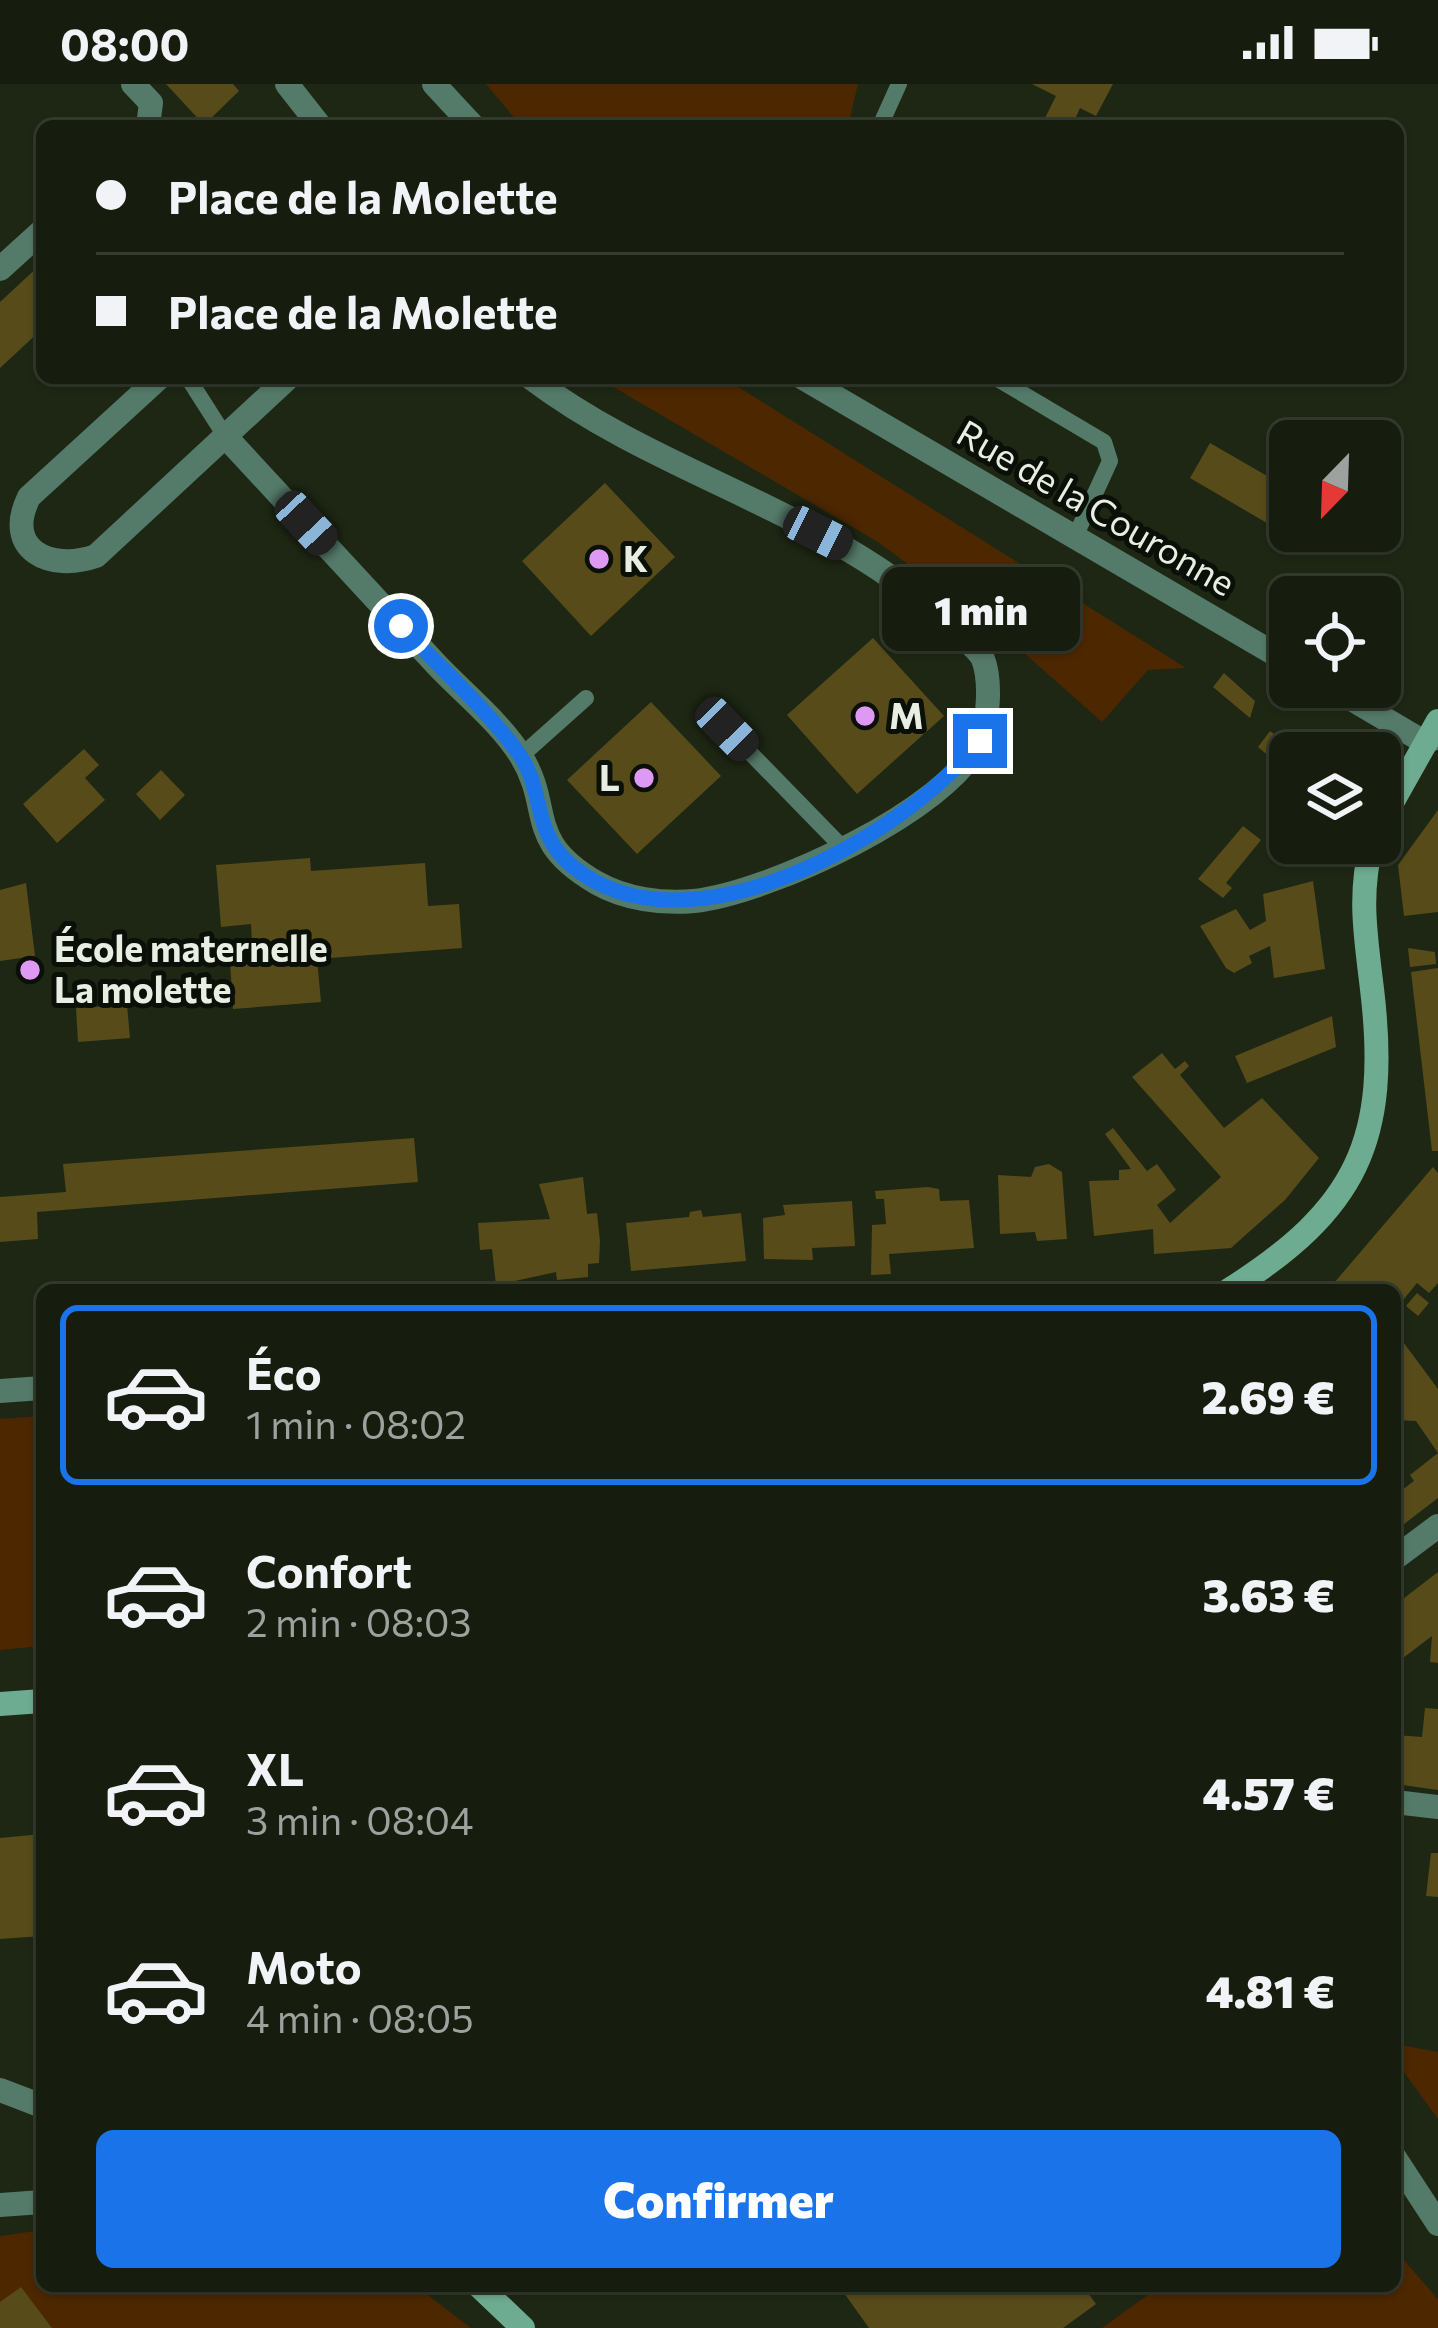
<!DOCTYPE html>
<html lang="fr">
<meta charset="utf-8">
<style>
:root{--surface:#161d0f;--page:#1f2618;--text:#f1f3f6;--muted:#9ea29e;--line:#353b2f;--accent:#1a73e8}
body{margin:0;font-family:Commissioner,sans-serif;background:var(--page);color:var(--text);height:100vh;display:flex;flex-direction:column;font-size:45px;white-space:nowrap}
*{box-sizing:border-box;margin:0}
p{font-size:39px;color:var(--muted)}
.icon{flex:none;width:66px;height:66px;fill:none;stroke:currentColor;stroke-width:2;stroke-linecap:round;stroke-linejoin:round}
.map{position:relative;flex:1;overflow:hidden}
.side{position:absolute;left:36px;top:1200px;width:1365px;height:1008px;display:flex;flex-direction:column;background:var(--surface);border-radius:18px;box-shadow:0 3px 9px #0004,0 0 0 3px var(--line)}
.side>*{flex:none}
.guide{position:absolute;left:36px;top:36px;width:1368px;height:264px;border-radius:18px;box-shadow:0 3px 9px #0004,0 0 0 3px var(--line);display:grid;align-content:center;height:264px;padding:0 60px;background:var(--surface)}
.needle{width:78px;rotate:203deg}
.fabs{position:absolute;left:1269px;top:336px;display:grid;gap:24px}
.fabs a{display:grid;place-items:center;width:132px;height:132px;border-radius:18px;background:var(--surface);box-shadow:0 3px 9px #0004,0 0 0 3px var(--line);font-size:60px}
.end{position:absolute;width:54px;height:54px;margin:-27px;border:15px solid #1a73e8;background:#fff;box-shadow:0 0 0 6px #fff}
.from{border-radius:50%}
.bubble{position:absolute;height:84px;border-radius:18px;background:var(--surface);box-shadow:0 3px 9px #0004,0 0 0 3px var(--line);font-size:39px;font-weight:800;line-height:84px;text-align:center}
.car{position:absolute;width:36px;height:72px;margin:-36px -18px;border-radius:15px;box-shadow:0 0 9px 3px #0007;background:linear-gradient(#222 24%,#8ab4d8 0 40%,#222 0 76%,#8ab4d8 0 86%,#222 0)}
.guide b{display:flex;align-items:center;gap:42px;height:114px;font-size:45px}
.guide b+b{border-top:3px solid var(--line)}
.guide i{width:30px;height:30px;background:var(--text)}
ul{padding:21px 0 0;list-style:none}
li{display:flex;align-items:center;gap:36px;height:180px;margin:0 24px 18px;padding:0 36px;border:6px solid transparent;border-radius:18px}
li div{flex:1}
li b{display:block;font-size:45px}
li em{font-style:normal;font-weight:800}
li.on{border-color:var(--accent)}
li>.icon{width:108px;height:108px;stroke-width:1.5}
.button{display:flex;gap:24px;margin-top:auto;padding:24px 60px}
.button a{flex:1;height:138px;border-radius:18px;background:var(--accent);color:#fff;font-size:48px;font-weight:800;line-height:138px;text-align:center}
.status{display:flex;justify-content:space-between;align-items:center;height:84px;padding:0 60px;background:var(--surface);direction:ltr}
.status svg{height:33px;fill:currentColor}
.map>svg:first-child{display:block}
</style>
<div class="status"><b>08:00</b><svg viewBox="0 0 49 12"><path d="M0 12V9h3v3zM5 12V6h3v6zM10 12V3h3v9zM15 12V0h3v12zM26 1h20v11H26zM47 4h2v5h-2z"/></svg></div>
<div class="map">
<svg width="1438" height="2244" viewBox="0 0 1438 2244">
<rect width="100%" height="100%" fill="#1e2714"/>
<path fill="#4c2700" d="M 486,0 L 858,0 L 848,42 L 521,42 Z
M 598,294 L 724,294 L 1186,584 L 1148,586 L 1102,638 L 1014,560 L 878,458 Z
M 42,1332 L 42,1562 L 0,1566 L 0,1335 Z
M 1395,1960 L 1438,1968 L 1438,2035 L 1395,1976 Z
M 42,2146 L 42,2202 L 416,2202 L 471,2244 L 0,2244 L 0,2152 Z
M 1395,2166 L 1438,2215 L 1438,2244 L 1102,2244 L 1160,2202 L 1395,2202 Z"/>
<path fill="#574b1a" d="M 166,0 L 233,0 L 239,7 L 204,41 Z
M 1032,0 L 1113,0 L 1096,32 L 1080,24 L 1072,42 L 1041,42 L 1056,12 Z
M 42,179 L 42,245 L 0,284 L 0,218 Z
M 1210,359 L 1290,405 L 1290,447 L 1324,447 L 1313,466 L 1190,394 Z
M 605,399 L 675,473 L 591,552 L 522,477 Z
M 873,554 L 944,632 L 857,710 L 787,631 Z
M 1224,589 L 1255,617 L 1250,634 L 1213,603 Z
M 651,618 L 721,692 L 637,770 L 567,696 Z
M 1270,647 L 1300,669 L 1290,669 L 1290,690 L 1258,663 Z
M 1329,654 L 1347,667 L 1350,662 L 1360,669 L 1318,669 Z
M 84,665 L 99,681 L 85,694 L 105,716 L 57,759 L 23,720 Z
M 161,686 L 185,711 L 160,736 L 136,710 Z
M 1290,711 L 1290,750 L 1269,734 Z
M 1438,726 L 1438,828 L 1404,832 L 1398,781 Z
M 1243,742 L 1261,756 L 1226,799 L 1232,804 L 1223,814 L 1198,795 Z
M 310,774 L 311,787 L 425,779 L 428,822 L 459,820 L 462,864 L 317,875 L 321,918 L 233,925 L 229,861 L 252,860 L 251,840 L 221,843 L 216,781 Z
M 1313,797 L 1325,885 L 1274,894 L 1270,862 L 1249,872 L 1252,879 L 1234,889 L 1226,884 L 1200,842 L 1236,825 L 1250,846 L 1266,837 L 1263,810 Z
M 26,799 L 35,872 L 0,877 L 0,806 Z
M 1408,864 L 1435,868 L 1436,880 L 1410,883 Z
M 1438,884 L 1438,1067 L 1432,1067 L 1411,888 Z
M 127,921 L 130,954 L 78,958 L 76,924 Z
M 1332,932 L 1336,963 L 1247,999 L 1235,972 Z
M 1162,969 L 1175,985 L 1185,977 L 1189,982 L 1180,991 L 1224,1044 L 1262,1014 L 1319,1074 L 1285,1116 L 1231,1164 L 1154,1170 L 1153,1145 L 1094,1152 L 1089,1097 L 1119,1096 L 1119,1086 L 1131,1085 L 1105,1050 L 1113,1044 L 1147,1087 L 1157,1080 L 1176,1106 L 1157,1121 L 1170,1139 L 1221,1093 L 1132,993 Z
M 414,1054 L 418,1098 L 37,1128 L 38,1155 L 0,1158 L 0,1113 L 66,1108 L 63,1080 Z
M 1049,1080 L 1062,1088 L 1067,1155 L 1037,1157 L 1035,1148 L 1000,1150 L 998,1091 L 1031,1093 L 1035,1083 Z
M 1433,1083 L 1438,1089 L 1438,1199 L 1429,1209 L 1417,1199 L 1395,1226 L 1395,1206 L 1328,1206 Z
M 583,1093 L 587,1130 L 597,1129 L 600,1157 L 599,1179 L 588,1180 L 588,1193 L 557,1196 L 556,1188 L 496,1201 L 492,1165 L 480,1166 L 478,1139 L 550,1135 L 539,1100 Z
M 928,1103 L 939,1105 L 940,1117 L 969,1116 L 974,1164 L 889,1170 L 891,1190 L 871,1191 L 872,1141 L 886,1140 L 884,1115 L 876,1115 L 875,1107 Z
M 852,1117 L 855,1162 L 812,1164 L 813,1176 L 764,1175 L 763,1134 L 785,1131 L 783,1121 Z
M 701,1126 L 703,1133 L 741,1129 L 746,1177 L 631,1187 L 626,1139 L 689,1133 L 690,1128 Z
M 1417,1209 L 1429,1219 L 1418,1232 L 1406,1222 Z
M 1395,1247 L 1438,1305 L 1438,1369 L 1416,1337 L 1395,1336 Z
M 1438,1369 L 1438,1414 L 1395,1447 L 1395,1411 L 1414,1397 L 1410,1391 Z
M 1438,1488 L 1438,1579 L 1430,1578 L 1432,1552 L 1395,1580 L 1395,1521 Z
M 1425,1624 L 1438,1625 L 1438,1706 L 1395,1700 L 1395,1651 L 1422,1653 Z
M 42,1750 L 42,1852 L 0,1855 L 0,1754 Z
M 1431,1769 L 1438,1769 L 1438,1813 L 1426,1812 Z
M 839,2202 L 1083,2202 L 1096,2220 L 1063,2244 L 869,2244 Z
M 21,2203 L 52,2244 L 0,2244 L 0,2218 Z"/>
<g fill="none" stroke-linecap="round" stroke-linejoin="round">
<path stroke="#547a69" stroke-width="16" d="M 880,42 L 899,0
M 188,294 L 225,352
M 996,294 L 1104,358 L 1110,377 L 1075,453
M 727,645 L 844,765
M 521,672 L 586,614"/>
<path stroke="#547a69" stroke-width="24" d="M 133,0 L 151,19 L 148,42
M 287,0 L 320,42
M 434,0 L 473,42
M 0,185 L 42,147
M 159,294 L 29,413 C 3,466 50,488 96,472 L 288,294
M 803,294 L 1290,579
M 225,352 C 295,427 365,503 435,579 C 462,608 500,638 521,672 C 554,726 523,756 597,799 C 625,815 662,820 694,817 C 768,809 950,726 980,656 C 989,636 991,596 983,575 C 979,566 966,556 958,549 C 839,429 664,395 531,294
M 1331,603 L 1424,658 L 1438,653
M 0,1307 L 42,1304
M 1395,1474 L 1438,1442
M 1395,1718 L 1438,1723
M 0,2006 L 42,2022
M 1395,2074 L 1438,2140
M 0,2121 L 42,2118"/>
<path stroke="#6dac90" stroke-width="24" d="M 1380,740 L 1438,637
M 1229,1206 C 1357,1125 1390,1056 1372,905 C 1366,854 1358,810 1372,759
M 0,1620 L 42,1617
M 479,2202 L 523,2244"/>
</g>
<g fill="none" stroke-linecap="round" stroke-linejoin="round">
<path stroke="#1a73e8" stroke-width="15" d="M 401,542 C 440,584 486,624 519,670 C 545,706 531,748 572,782 C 687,877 903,753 980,657"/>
</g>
<g fill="#dd99f3" stroke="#0a0f07" stroke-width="4.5">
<circle cx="599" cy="475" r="12"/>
<circle cx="865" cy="632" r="12"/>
<circle cx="644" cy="694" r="12"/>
<circle cx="30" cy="886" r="12"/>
</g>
<g text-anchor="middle" stroke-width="10" stroke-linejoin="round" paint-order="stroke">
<g font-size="36" fill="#e8efe2" stroke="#0a0f07">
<text transform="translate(1096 424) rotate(30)" y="13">Rue de la Couronne</text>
</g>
<g font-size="36" font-weight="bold" fill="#e8efe2" stroke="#0a0f07" text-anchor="start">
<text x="623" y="488">K</text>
<text x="889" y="645">M</text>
<text x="620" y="707" text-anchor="end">L</text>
<text x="54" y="878">École maternelle<tspan x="54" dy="41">La molette</tspan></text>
</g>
</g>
</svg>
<div class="fabs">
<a><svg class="needle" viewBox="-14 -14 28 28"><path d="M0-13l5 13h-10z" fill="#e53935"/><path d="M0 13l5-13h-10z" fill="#9ea29e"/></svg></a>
<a><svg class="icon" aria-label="locate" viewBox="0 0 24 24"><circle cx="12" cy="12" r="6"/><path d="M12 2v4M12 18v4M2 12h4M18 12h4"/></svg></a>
<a><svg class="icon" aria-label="layers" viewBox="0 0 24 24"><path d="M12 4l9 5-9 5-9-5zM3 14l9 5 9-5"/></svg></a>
</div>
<i class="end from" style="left:401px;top:542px"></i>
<i class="end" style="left:980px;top:657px"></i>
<div class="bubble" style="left:882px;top:483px;width:198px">1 min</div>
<i class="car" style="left:306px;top:439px;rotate:137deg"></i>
<i class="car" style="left:818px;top:449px;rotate:117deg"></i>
<i class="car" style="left:727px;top:645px;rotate:136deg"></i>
<div class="guide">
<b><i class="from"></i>Place de la Molette</b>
<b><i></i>Place de la Molette</b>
</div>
<section class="side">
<ul>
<li class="on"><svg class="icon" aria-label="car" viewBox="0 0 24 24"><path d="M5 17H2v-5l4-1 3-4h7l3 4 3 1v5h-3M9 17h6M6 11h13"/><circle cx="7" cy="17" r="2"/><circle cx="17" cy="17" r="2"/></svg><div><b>Éco</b><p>1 min · 08:02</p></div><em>2.69 €</em></li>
<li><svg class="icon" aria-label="car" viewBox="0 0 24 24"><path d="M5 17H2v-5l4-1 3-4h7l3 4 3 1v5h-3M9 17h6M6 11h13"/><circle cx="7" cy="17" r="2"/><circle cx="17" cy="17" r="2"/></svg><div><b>Confort</b><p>2 min · 08:03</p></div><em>3.63 €</em></li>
<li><svg class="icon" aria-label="car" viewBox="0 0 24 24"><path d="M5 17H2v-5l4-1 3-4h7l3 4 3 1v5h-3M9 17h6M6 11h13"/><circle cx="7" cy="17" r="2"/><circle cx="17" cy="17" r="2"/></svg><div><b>XL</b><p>3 min · 08:04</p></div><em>4.57 €</em></li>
<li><svg class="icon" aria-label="car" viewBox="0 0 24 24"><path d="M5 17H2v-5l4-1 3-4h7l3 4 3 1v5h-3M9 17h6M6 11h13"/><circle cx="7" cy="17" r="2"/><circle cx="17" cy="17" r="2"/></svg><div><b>Moto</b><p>4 min · 08:05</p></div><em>4.81 €</em></li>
</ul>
<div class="button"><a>Confirmer</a></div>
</section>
</div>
